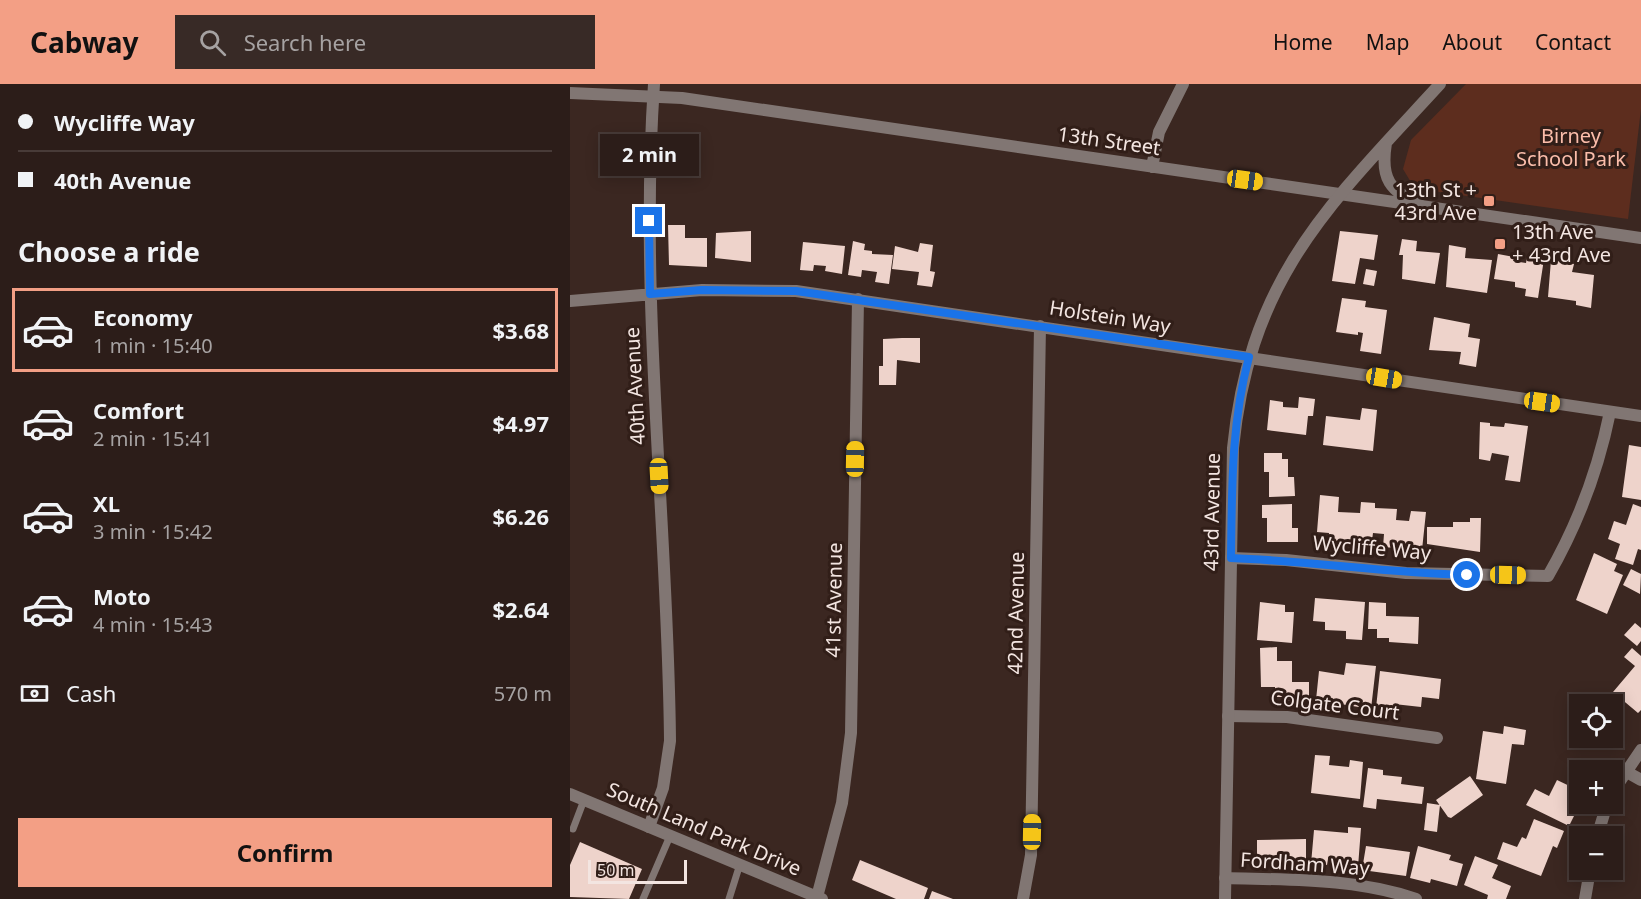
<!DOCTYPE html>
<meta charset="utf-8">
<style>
:root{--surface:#2c1d19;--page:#382a26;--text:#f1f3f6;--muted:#a6a2a2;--line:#483b38;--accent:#f39f85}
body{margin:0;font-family:"Noto Sans",sans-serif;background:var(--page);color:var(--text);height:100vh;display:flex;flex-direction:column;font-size:22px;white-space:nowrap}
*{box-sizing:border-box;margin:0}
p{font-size:20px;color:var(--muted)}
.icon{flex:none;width:33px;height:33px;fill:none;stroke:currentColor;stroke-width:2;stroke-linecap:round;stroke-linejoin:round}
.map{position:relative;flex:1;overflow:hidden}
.sheet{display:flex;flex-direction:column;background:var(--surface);width:570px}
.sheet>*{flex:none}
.top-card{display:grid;align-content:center;height:132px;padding:0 18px;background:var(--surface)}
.controls{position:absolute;left:999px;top:610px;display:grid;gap:12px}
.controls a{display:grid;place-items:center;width:54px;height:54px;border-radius:0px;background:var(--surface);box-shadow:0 3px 15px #0003,0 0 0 2px var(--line);font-size:30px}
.scale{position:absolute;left:18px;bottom:15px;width:99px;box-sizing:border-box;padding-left:6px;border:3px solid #f3e5e1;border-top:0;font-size:16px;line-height:21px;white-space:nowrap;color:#f3e5e1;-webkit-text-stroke:4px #311e18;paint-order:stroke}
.end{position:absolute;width:27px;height:27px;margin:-14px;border:8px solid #1a73e8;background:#fff;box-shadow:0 0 0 3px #fff}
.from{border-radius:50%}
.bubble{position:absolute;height:42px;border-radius:0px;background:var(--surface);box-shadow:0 3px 15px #0003,0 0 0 2px var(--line);font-size:20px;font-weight:700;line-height:42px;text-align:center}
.car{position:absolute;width:18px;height:36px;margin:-18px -9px;border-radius:8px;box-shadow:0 0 4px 2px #0007;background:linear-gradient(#f5c518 24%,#345 0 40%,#f5c518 0 76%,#345 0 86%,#f5c518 0)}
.top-card b{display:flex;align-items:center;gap:21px;height:57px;font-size:22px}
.top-card b+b{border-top:2px solid var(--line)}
.top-card i{width:15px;height:15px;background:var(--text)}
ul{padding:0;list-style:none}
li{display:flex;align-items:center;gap:18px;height:84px;margin:0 12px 9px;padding:0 6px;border:3px solid transparent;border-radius:0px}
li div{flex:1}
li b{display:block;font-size:22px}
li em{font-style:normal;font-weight:700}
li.selected{border-color:var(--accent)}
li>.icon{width:54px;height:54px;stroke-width:1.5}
h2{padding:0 18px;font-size:27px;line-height:72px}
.pay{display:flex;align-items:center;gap:15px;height:66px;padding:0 18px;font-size:22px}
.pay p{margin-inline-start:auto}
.action{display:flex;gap:12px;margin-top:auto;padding:12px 18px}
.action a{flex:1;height:69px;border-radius:0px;background:var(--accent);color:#111;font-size:24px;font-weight:700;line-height:69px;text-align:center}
header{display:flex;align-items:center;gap:36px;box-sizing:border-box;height:84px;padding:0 30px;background:var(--accent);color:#111}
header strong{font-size:28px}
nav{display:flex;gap:33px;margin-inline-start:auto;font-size:21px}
.search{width:420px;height:54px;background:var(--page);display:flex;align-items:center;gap:15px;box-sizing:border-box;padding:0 21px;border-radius:0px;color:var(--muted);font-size:22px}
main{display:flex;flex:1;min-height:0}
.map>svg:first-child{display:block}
</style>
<header>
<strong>Cabway</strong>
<div class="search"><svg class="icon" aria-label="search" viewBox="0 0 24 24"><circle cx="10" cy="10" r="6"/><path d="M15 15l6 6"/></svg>Search here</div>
<nav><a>Home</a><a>Map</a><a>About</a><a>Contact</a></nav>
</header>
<main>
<section class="sheet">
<div class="top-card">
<b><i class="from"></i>Wycliffe Way</b>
<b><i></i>40th Avenue</b>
</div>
<h2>Choose a ride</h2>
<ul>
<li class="selected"><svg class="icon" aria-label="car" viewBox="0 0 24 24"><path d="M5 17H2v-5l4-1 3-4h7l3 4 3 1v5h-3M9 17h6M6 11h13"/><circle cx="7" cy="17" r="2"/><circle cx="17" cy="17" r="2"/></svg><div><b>Economy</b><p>1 min · 15:40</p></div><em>$3.68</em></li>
<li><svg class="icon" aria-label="car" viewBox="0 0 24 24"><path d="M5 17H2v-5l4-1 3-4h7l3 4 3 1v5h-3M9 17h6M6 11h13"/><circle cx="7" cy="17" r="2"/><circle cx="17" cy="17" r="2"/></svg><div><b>Comfort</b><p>2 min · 15:41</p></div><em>$4.97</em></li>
<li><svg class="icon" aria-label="car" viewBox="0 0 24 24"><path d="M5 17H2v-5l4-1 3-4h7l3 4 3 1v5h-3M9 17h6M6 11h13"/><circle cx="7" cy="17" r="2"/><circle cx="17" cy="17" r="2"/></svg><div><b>XL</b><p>3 min · 15:42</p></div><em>$6.26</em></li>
<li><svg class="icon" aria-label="car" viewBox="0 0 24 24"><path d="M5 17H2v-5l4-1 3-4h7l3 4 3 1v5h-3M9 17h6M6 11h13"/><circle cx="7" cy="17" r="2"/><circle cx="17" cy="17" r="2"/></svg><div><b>Moto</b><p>4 min · 15:43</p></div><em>$2.64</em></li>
</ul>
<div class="pay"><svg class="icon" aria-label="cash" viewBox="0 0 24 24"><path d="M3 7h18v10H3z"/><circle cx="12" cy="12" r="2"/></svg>Cash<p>570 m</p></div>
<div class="action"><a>Confirm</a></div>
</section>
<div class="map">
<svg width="1071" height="815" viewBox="0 0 1071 815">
<rect width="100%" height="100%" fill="#3b2721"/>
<path fill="#5d2d1e" d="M 896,0 L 1071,0 L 1071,25 L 1058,135 L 869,108 L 842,100 L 833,85 L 841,56 Z"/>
<path fill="#eed3cb" d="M 98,141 L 115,141 L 115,154 L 137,154 L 137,183 L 99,181 Z
M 181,147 L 181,178 L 145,174 L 146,149 Z
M 770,147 L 808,151 L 804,176 L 790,174 L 785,200 L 762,197 Z
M 832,155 L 847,157 L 846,167 L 870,169 L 865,200 L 832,195 L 833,171 L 829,171 Z
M 283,157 L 295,160 L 294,166 L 302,167 L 302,170 L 323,171 L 319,200 L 305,198 L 307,188 L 292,186 L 291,193 L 278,191 Z
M 233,158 L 275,162 L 272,190 L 255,187 L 256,182 L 244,181 L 243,187 L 230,186 Z
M 350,159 L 363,161 L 360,187 L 365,188 L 362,203 L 347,201 L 349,188 L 322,185 L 325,162 L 348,168 Z
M 879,161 L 896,164 L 895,174 L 922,176 L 917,209 L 876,203 Z
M 928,170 L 944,173 L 943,177 L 956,179 L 957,173 L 974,175 L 968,214 L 955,212 L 956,205 L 945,203 L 945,198 L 924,195 Z
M 981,176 L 1004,180 L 1002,188 L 1024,191 L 1021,224 L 1006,221 L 1006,217 L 978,213 Z
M 796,185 L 807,187 L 804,202 L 793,200 Z
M 772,214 L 796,217 L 795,223 L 817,226 L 811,270 L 790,267 L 793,249 L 788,248 L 788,251 L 766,248 Z
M 864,233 L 900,240 L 898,253 L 910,255 L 906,283 L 889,280 L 891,268 L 859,266 Z
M 332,254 L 350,254 L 350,279 L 327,276 L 326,301 L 309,301 L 309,282 L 313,282 L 313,255 Z
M 729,313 L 745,315 L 743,332 L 738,332 L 736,351 L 697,346 L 700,316 L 713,318 L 713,323 L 728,324 Z
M 792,324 L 807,326 L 803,367 L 753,361 L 756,332 L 790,336 Z
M 910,338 L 920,339 L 920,342 L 934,343 L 935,339 L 958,342 L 950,398 L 935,396 L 939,372 L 922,369 L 920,377 L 909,375 Z
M 1059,361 L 1071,363 L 1071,416 L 1052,413 Z
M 694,369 L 712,369 L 712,375 L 718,375 L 718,393 L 724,393 L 725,412 L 699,413 L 699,388 L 694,388 Z
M 750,411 L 769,413 L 768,428 L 790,429 L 791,418 L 805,419 L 805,424 L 827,425 L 826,436 L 839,437 L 841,427 L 856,428 L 852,466 L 813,463 L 814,450 L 803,449 L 801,464 L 758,460 L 759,449 L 747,448 Z
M 722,420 L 722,444 L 728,444 L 728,458 L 697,458 L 697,434 L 692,434 L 692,421 Z
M 1063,420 L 1071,423 L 1071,466 L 1068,465 L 1063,481 L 1045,475 L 1050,460 L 1038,455 L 1044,437 L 1056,441 Z
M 900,434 L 911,434 L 910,468 L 857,460 L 857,443 L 883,443 L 883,438 L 900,438 Z
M 1024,469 L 1047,480 L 1044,487 L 1053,491 L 1037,530 L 1006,516 Z
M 1061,485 L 1071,490 L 1070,510 L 1053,501 Z
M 745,514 L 795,518 L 792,556 L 776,555 L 776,547 L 755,546 L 755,538 L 743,537 Z
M 690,518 L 715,521 L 715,528 L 724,528 L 722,559 L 687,556 Z
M 799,518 L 816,519 L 816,532 L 849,533 L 848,560 L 819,558 L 819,554 L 807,554 L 807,545 L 798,545 Z
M 1065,539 L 1071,544 L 1071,557 L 1067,562 L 1054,551 Z
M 707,563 L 707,577 L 722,577 L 722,598 L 739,598 L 739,617 L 713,617 L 713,613 L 705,613 L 705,603 L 691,603 L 690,564 Z
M 1062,564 L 1071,572 L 1071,626 L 1068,629 L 1043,608 L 1065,582 L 1054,573 Z
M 776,579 L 806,582 L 801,625 L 746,616 L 749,587 L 774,591 Z
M 810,587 L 871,595 L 869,615 L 852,613 L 851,623 L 824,620 L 824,627 L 806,624 Z
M 934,642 L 956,646 L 954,661 L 942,660 L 936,700 L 906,695 L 913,647 L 933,650 Z
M 745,671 L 760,672 L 759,681 L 779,683 L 780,676 L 793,678 L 790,715 L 741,709 Z
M 798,684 L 813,686 L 813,691 L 832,693 L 831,700 L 854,703 L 852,720 L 807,715 L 806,725 L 793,723 Z
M 900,692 L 913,711 L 881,734 L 878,733 L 866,716 Z
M 987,696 L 1010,707 L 1010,720 L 999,742 L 956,721 L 965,705 L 979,712 Z
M 857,719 L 870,721 L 867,748 L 854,746 Z
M 964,735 L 994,747 L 987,764 L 983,762 L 971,792 L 927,775 L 933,758 L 947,763 L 952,753 L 956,755 Z
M 778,743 L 791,744 L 788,783 L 771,781 L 771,776 L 758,775 L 757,781 L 741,780 L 744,746 L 778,749 Z
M 736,755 L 736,775 L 700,776 L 700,771 L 687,772 L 687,756 Z
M 10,758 L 72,785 L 59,815 L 0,813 L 0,781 Z
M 796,762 L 840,768 L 836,792 L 792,786 Z
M 848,762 L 881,771 L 879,776 L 893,780 L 887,802 L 861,795 L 860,799 L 840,794 Z
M 905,772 L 928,781 L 922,794 L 941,802 L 936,815 L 917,815 L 918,811 L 894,801 Z
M 290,776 L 358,804 L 354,815 L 326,815 L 282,796 Z
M 362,807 L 383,815 L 359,815 Z"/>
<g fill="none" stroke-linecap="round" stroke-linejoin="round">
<path stroke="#817673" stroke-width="7" d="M 3,745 L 14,716
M 73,815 L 100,752
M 159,815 L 170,780"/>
<path stroke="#817673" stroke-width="12" d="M 0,9 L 112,14 L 1071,154
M 582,83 L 589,48 L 613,0
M 0,217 L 132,206 L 226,207 L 1071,332
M 661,474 L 716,476 L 836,489 L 978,492 C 1008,440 1028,387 1040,328
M 658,632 L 717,633 L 867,654
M 1055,687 L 1071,696
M 1042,709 L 1071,666
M 79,743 L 93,704 L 100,657 C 98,438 69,219 84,0
M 1027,753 L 1037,720
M 655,794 C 720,796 784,794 846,815
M 247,813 L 272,719 L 281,649 L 288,215
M 453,815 L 461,771 L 470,242
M 1015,815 L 1020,786"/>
<path stroke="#817673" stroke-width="12" d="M 816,59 C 810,96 820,106 851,122
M 0,710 L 252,815
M 655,815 L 663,364 C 680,192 760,120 870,0"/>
</g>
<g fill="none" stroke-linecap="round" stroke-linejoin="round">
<path stroke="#1a73e8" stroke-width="8" d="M 79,137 L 80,210 L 132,206 L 226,207 L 679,273 C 661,340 662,406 661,474 C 740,477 818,489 897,491"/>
</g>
<g fill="#f39f85" stroke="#311e18" stroke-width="2">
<rect x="913" y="111" width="12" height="12" rx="3"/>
<rect x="924" y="154" width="12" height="12" rx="3"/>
</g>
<g text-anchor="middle" stroke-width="6" stroke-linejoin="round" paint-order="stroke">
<g font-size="20" fill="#fbbdaa" stroke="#311e18">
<text x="1001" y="59">Birney<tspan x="1001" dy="23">School Park</tspan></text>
</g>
<g font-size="20" fill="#f3e5e1" stroke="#311e18">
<text transform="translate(539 57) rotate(8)" y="7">13th Street</text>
<text transform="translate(540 233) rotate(9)" y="7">Holstein Way</text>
<text transform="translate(65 302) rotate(-93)" y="7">40th Avenue</text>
<text transform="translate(642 428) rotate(-89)" y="7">43rd Avenue</text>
<text transform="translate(802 464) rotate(5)" y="7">Wycliffe Way</text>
<text transform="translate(264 516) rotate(-89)" y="7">41st Avenue</text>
<text transform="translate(446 529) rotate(-89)" y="7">42nd Avenue</text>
<text transform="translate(765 621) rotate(7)" y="7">Colgate Court</text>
<text transform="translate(134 745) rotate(23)" y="7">South Land Park Drive</text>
<text transform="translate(735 780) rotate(4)" y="7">Fordham Way</text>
</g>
<g font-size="20" fill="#f3e5e1" stroke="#311e18" text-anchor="end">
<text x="907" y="113">13th St +<tspan x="907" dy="23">43rd Ave</tspan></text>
<text x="942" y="155" text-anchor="start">13th Ave<tspan x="942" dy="23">+ 43rd Ave</tspan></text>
</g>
</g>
</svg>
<div class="controls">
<a><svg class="icon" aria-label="locate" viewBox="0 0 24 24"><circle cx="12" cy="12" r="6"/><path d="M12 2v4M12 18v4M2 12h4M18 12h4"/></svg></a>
<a>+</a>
<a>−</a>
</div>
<div class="scale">50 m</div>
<i class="end from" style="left:897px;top:491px"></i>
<i class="end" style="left:79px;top:137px"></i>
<div class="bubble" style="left:30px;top:50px;width:99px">2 min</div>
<i class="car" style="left:675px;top:96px;rotate:98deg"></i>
<i class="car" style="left:814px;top:294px;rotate:99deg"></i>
<i class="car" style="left:972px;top:318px;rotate:98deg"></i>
<i class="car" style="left:285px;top:375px;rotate:1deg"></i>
<i class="car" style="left:89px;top:392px;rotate:177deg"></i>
<i class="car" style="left:938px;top:491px;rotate:91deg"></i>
<i class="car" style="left:462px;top:748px;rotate:1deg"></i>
</div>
</main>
